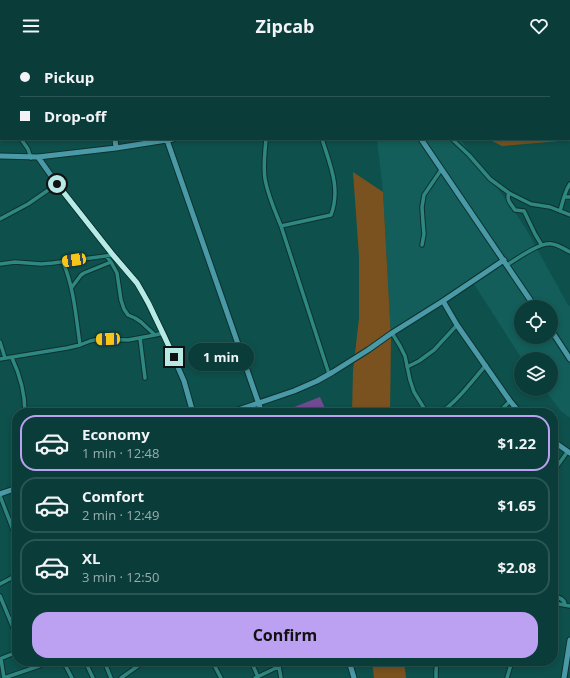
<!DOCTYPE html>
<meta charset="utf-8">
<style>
:root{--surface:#0a3c39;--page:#134341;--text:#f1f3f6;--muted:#99adae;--line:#2a5653;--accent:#bca0f2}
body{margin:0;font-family:"Open Sans",sans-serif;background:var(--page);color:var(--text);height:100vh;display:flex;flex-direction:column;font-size:15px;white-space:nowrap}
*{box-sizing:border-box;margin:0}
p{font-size:13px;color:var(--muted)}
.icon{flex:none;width:22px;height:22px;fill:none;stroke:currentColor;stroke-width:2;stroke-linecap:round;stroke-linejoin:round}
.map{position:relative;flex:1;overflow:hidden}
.drawer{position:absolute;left:12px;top:356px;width:546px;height:258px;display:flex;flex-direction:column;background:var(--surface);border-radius:16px;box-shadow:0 2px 6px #0003,0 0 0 1px var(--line)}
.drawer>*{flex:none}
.banner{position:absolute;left:0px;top:0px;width:570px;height:88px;box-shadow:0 2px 6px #0003,0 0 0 1px var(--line);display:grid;align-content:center;height:88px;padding:0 20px;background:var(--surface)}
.fabs{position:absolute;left:514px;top:248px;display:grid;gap:8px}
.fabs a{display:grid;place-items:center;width:44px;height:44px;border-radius:50%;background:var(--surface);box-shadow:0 2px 6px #0003,0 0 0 1px var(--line);font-size:20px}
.end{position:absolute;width:18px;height:18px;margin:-9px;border:5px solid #b7eae5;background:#111;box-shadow:0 0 0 2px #111}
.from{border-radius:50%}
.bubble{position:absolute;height:28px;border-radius:14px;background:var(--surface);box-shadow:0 2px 6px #0003,0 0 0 1px var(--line);font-size:13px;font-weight:700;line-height:28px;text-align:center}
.car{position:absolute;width:12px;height:24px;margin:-12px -6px;border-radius:5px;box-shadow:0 0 3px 1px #0007;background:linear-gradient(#f5c518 24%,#345 0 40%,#f5c518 0 76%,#345 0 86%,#f5c518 0)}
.banner b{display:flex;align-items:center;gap:14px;height:38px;font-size:15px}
.banner b+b{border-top:1px solid var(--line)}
.banner i{width:10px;height:10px;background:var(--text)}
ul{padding:7px 0 0;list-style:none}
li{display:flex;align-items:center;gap:12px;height:56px;margin:0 8px 6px;padding:0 12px;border:2px solid var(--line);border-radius:16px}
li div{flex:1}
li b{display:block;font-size:15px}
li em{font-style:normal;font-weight:700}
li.selected{border-color:var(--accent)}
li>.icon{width:36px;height:36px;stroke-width:1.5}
.button{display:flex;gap:8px;margin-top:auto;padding:8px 20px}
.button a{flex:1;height:46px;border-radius:16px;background:var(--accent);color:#111;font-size:16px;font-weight:700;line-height:46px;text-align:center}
header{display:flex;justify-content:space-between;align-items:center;height:52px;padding:0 20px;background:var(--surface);font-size:18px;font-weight:700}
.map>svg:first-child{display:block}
</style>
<header><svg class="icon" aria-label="menu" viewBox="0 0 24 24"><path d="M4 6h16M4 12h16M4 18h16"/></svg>Zipcab<svg class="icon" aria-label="heart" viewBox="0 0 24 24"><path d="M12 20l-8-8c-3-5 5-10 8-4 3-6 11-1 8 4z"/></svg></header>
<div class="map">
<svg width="570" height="626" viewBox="0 0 570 626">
<rect width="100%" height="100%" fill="#0e504c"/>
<path fill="#135e5a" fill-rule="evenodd" d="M 377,87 L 460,87 L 513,157 L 526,177 L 568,253 L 570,254 L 570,366 L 561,359 L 544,337 L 551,337 L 551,307 L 522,307 L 474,232 L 391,286 L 383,140 ZM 521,255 L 551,255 L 551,285 L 521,285 Z"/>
<path fill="#7a521f" d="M 460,0 L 570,0 L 570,86 L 569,86 L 569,1 L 462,1 Z
M 488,87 L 567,87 L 560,89 L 502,94 Z
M 353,120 L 383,140 L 391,286 L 390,361 L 352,361 L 353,319 L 359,266 L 359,204 Z
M 372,609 L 404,609 L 406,626 L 374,626 Z"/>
<path fill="#724a91" d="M 320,345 L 327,361 L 291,361 L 289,357 Z"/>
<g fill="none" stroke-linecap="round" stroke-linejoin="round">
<defs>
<path id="street" d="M 162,0 L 163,1
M 0,50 L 1,51
M 0,60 L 1,62
M 21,87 L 28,97 L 31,106
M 266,87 C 265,100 263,114 265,127 C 268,144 275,159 281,174 L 329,322
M 452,87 L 469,103 L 490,127 L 509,141 L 531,152 L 550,155 L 570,163
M 509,141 C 506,148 511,152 515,158 L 524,159 L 535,182 L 541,192
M 564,145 L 567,137 L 570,132
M 560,159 L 564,145 L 570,145
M 0,167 L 28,152 L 57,132
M 281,174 L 331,163 C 341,136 330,113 322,87
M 422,193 L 424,182 L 423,171 L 422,155 L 424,143 L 441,118
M 63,210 C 74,236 76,265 80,293
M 111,210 L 117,221 L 121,248 L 124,257 L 128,263 L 135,266 L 141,270 L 155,283
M 0,212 L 15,210 L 41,212 L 53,211 L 113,203
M 507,213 C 518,206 540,190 552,192 C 559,193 564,197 570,200
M 72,235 L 81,223 L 84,221 L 111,210 L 106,204
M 392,281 L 400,294 L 405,304 L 410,328 L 414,340 L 427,361
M 140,286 L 145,326
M 0,290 L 5,306
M 12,306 C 20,323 25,342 25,361
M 0,307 L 67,296 L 80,293 L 90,289 L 99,287 L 128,288 L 155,283 L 163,281
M 407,315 L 419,309 L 434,298 L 457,273
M 440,361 C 457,350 472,329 486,313
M 498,361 L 510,349
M 553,420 L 568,399
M 0,444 L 17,488
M 0,532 L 17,523
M 553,543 C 558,545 565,547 565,553
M 0,544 L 17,585
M 553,551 L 570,554
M 0,607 L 17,600
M 1,607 L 4,626
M 63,609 L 72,626
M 85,609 L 93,626
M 104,609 L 111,626
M 212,609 L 221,626
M 251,609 L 258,625
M 278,609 L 281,626
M 4,626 L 39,614 L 47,609
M 121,626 L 145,609
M 255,626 L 280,614
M 436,626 L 436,619 L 437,609
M 507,626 L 512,609"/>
<path id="secondary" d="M 60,0 L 61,1
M 115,87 L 116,96
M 421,87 L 535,255
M 167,88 L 262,361
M 0,104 L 38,105 L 116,96 L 173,87
M 38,105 L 57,132 L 113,203 L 137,231 L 143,241 L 163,281 L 184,329 L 193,361
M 443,249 L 457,273 L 510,349 L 520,361
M 551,278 L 570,307
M 229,361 L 294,339 L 317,329 L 333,320 L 368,298 L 392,281 L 443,249 L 504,208
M 553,389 L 570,401
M 0,442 L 17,436
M 349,609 L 354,626
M 564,626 L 570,588"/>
</defs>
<use href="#street" stroke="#0d322f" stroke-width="5.5"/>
<use href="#secondary" stroke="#0d322f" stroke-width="7"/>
<use href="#street" stroke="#2e8781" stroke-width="3.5"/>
<use href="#secondary" stroke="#4a99a6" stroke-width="5"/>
</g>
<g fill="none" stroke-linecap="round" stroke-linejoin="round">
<path stroke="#b7eae5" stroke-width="5" d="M 57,132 L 113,203 L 137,231 L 149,252 L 174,305"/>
</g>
</svg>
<div class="fabs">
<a><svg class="icon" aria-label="locate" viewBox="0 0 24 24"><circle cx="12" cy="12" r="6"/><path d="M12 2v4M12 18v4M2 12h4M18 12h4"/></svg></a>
<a><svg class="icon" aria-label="layers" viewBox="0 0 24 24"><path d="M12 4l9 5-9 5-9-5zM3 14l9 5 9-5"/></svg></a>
</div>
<i class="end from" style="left:57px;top:132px"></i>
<i class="end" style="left:174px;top:305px"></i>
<div class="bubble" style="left:188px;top:291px;width:66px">1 min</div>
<i class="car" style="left:74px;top:208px;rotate:261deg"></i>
<i class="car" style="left:108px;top:287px;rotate:268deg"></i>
<div class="banner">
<b><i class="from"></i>Pickup</b>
<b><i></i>Drop-off</b>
</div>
<section class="drawer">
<ul>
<li class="selected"><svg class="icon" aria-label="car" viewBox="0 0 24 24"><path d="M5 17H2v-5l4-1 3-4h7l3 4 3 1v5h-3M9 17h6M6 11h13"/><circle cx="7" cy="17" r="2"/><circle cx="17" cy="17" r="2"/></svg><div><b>Economy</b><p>1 min · 12:48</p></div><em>$1.22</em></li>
<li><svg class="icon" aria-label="car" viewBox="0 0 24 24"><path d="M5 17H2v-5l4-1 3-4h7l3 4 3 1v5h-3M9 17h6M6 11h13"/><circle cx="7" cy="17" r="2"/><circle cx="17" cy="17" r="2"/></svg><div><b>Comfort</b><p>2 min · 12:49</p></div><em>$1.65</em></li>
<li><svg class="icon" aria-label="car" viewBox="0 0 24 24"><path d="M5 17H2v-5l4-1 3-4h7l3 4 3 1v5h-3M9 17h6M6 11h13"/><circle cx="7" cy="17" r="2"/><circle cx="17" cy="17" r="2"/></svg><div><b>XL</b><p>3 min · 12:50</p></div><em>$2.08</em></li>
</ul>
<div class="button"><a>Confirm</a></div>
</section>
</div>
